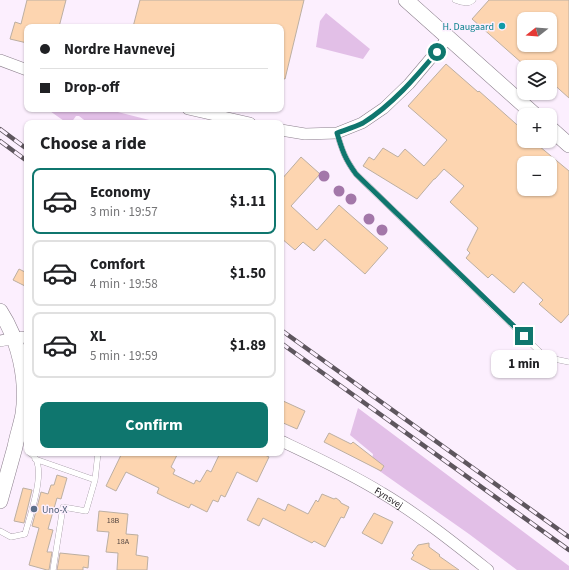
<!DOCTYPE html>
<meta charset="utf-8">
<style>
:root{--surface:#fff;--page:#f2f2f2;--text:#202124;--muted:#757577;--line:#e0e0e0;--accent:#0f766e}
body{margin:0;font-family:"Source Sans 3",sans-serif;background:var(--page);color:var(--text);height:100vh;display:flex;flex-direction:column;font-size:15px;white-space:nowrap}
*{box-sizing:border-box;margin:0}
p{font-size:13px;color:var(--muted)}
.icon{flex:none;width:22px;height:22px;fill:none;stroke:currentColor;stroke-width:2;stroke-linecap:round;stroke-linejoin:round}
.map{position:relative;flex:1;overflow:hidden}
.details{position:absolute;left:24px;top:120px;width:260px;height:336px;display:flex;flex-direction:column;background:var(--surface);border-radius:8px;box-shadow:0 1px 3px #0004}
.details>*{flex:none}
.guide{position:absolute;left:24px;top:24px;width:260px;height:88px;border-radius:8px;box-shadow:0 1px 3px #0004;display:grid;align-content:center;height:88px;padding:0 16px;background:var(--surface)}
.needle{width:26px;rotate:253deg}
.buttons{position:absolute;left:517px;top:12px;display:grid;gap:8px}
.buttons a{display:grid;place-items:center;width:40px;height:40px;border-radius:8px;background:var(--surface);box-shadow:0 1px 3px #0004;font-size:20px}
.end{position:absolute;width:18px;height:18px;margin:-9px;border:5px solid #0f766e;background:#fff;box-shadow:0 0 0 2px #fff}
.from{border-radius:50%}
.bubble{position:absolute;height:28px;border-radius:8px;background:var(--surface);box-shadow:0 1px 3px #0004;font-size:13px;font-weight:700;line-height:28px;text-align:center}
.guide b{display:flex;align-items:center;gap:14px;height:38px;font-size:15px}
.guide b+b{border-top:1px solid var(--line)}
.guide i{width:10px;height:10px;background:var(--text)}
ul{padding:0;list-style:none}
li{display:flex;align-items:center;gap:12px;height:66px;margin:0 8px 6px;padding:0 8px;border:2px solid var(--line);border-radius:8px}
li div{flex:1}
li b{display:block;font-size:15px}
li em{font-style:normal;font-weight:700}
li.current{border-color:var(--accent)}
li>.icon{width:36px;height:36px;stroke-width:1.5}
h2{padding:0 16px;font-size:18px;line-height:48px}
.button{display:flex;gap:8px;margin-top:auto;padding:8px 16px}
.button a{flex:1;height:46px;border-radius:8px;background:var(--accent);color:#fff;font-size:16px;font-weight:700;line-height:46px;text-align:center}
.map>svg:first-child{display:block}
</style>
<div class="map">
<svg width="569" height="570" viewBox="0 0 569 570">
<rect width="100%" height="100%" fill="#fceffe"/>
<path fill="#e2bfe7" d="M 326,13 L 370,49 L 363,59 L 316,47 L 320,21 Z
M 47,109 L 106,109 L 161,123 L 120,123 L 119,122 L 118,123 L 88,123 L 79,116 L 76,116 L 71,123 L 67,123 Z
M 358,408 L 569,566 L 569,570 L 517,570 L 469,534 L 371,465 L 373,454 L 350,435 Z"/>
<path fill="#fdd5b0" stroke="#bcafa2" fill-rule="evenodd" d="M 27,0 L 66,0 L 59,27 L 27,27 L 27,43 L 10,39 L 15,22 L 21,24 Z
M 140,0 L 304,0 L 285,79 L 281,78 L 281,27 L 133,27 Z
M 489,0 L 569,0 L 569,98 L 550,81 L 550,67 L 534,67 L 526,60 L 523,64 L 472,19 ZM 524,19 L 550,19 L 550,45 L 524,45 Z
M 446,64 L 478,92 L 479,91 L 524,131 L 524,141 L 533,141 L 569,171 L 569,314 L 561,323 L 539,304 L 543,300 L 523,282 L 514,293 L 492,274 L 488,278 L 466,258 L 470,253 L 467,250 L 478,228 L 450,202 L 464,186 L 444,169 L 435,179 L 434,179 L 417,199 L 363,166 L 369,157 L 374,160 L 383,148 L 398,157 L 405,149 L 424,166 L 447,140 L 408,106 ZM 524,163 L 552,163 L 550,165 L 550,189 L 524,189 Z
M 301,157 L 320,174 L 291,206 L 317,230 L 339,205 L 388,248 L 365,274 L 325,239 L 314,251 L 303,242 L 295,250 L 281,238 L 281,180 Z
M 19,269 L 27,273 L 27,287 L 13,280 Z
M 281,400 L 305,411 L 297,429 L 281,422 Z
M 329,433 L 351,444 L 353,442 L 384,466 L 381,471 L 324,442 Z
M 122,453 L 178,453 L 171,467 L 175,470 L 173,474 L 194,484 L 196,480 L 200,482 L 207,470 L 211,472 L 220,453 L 261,453 L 269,457 L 257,482 L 237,472 L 225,497 L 221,495 L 218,502 L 213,500 L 207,512 L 191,504 L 189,508 L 169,499 L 157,493 L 159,488 L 126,472 L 116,491 L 106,486 Z
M 57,475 L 67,478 L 61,499 L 57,498 L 48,529 L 53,530 L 47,552 L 52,552 L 49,570 L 47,570 L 29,565 L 39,528 L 32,526 L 41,492 L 48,494 L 51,485 L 54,485 Z
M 23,488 L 32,490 L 24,523 L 14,521 Z
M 322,494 L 334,499 L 336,498 L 340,501 L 341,503 L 349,507 L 344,518 L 341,517 L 325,547 L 314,541 L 312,543 L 263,518 L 259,526 L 247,520 L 258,498 L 285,511 L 288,504 L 308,514 L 316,500 L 318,502 Z
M 99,511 L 128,514 L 126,534 L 138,535 L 136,555 L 148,557 L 147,570 L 117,570 L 118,553 L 106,552 L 109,532 L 97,531 Z
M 374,513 L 393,522 L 382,544 L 362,533 Z
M 429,543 L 429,547 L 440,555 L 439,556 L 459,570 L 431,570 L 411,559 L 414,555 L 412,553 L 418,545 Z
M 60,553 L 89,556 L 88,568 L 83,567 L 83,570 L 57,570 Z"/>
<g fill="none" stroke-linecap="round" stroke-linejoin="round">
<defs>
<path id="lane" d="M 455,0 C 461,2 468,5 473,0
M 337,133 C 342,150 345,159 356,174 L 545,357 L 569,362
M 35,459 L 95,480
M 0,531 L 11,537 L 25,534 C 29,518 50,463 30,453
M 53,570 L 63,507 L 86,511 L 95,480 L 98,453"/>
<g id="street">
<path d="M 0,60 L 27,70"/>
<path d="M 188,109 L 250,123"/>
<path d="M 281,130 L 305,134 L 337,133 L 362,123 L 384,108 L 409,84 L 448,38"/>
<path d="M 0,341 L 14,338 L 27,337"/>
<path id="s1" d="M 281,441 C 315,457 350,473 382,493 C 419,515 454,543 488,570"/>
</g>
<path id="secondary" d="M 406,0 L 535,115
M 550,128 L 569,145
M 0,311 C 19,340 28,380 23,414 C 21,425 17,436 15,447 C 10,465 5,483 0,501"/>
</defs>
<use href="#lane" stroke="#8d818e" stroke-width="6"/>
<use href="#street" stroke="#8d818e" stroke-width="12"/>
<use href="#secondary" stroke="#8d818e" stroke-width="16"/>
<use href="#lane" stroke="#fff" stroke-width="5.5"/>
<use href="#street" stroke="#fff" stroke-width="11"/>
<use href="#secondary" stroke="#fff" stroke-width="15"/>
<defs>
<path id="rail" d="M 0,129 L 27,149
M 0,141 L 27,161
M 281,330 L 569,537
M 281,343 L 569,550"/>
</defs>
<use href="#rail" stroke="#5e565e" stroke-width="4.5"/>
<use href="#rail" stroke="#fceffe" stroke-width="3" stroke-dasharray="9" stroke-linecap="butt"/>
</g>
<g fill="#a377a9">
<circle cx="324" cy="176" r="5.5"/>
<circle cx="339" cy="191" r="5.5"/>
<circle cx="351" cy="199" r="5.5"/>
<circle cx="369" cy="219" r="5.5"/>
<circle cx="382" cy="230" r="5.5"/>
</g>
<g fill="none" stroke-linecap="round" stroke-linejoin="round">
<path stroke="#0f766e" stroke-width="5" d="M 437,52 C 415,78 392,105 363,123 C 355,127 345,130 337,133 C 342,150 345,159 356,174 L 524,336"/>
</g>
<circle fill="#0f9aa8" stroke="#fceffe" stroke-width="1.5" cx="502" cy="26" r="4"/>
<circle fill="#5c6f8a" stroke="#fceffe" stroke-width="1.5" cx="34" cy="509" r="4"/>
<g text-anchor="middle" stroke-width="3" stroke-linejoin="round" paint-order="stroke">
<g font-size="8" fill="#534540">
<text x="113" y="523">18B</text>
<text x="123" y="544">18A</text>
</g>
<g font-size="10" fill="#0d838f" stroke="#fceffe" text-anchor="end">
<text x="494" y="30">H. Daugaard</text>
</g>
<g font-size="10" fill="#1a151a" stroke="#fceffe">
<text dy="4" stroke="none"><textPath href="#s1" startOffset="122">Fynsvej</textPath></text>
</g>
<g font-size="10" fill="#4e5e75" stroke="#fceffe" text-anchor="start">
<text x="42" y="513">Uno-X</text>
</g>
</g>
</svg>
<div class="buttons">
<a><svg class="needle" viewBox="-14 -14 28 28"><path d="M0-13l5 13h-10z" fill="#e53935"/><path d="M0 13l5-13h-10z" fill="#757577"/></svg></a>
<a><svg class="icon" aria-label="layers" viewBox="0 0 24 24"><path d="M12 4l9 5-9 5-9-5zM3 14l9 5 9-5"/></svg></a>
<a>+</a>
<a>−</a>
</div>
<i class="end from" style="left:437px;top:52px"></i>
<i class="end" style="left:524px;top:336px"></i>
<div class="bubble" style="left:491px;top:350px;width:66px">1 min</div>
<div class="guide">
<b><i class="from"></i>Nordre Havnevej</b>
<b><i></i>Drop-off</b>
</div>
<section class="details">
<h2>Choose a ride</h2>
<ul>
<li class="current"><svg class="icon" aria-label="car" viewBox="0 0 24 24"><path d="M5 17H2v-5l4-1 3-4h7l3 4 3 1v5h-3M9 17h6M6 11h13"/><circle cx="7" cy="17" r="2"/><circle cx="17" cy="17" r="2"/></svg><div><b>Economy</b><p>3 min · 19:57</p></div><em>$1.11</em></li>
<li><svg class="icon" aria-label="car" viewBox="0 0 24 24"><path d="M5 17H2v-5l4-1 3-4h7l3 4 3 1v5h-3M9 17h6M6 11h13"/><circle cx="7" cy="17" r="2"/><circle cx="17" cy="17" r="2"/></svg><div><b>Comfort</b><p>4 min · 19:58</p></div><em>$1.50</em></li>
<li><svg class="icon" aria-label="car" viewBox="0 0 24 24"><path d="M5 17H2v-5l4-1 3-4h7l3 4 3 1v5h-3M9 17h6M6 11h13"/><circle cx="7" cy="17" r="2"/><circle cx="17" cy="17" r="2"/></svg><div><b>XL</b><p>5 min · 19:59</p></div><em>$1.89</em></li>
</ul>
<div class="button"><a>Confirm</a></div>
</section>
</div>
